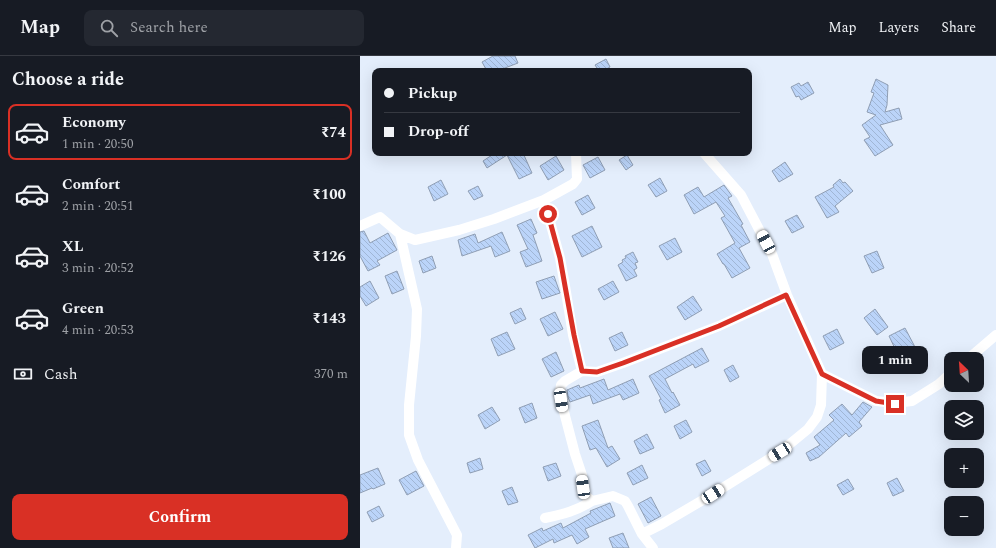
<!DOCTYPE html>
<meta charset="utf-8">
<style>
:root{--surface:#171b24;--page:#242831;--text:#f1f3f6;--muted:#9ea1a6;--line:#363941;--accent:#d93025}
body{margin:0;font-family:Spectral,serif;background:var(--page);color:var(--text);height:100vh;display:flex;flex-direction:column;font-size:15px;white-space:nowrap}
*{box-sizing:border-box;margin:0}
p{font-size:13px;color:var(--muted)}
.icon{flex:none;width:22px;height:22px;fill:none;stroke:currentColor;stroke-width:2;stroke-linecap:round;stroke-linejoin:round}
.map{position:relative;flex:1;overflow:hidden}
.sheet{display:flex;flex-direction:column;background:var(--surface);width:360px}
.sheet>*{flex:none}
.hud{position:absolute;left:12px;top:12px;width:380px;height:88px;border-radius:8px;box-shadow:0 4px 16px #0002;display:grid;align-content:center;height:88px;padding:0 12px;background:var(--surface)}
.needle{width:26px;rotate:335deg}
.fabs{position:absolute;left:584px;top:296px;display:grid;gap:8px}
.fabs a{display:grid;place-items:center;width:40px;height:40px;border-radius:8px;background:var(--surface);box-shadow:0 4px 16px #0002;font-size:20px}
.end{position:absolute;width:18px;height:18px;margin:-9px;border:5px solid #d93025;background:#fff;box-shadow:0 0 0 2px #fff}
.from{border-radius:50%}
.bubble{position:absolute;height:28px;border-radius:8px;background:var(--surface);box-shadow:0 4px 16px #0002;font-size:13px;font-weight:700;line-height:28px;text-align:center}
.car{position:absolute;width:12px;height:24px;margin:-12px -6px;border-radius:5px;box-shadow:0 0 3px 1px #0007;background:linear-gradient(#fff 24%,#345 0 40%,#fff 0 76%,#345 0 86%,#fff 0)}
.hud b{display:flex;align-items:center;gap:14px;height:38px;font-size:15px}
.hud b+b{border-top:1px solid var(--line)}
.hud i{width:10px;height:10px;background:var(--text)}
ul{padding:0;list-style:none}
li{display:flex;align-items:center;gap:12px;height:56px;margin:0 8px 6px;padding:0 4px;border:2px solid transparent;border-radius:8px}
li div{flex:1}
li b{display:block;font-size:15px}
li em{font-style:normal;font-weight:700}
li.on{border-color:var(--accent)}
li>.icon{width:36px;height:36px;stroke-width:1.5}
h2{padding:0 12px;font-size:18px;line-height:48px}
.pay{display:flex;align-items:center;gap:10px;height:44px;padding:0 12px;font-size:15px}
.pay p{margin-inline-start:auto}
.action{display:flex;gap:8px;margin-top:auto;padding:8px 12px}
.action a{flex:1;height:46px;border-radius:8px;background:var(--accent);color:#fff;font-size:16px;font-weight:700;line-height:46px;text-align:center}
header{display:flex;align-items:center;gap:24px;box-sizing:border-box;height:56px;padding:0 20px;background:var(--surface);border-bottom:1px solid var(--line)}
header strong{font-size:19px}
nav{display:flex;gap:22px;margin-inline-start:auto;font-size:14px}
.search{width:280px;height:36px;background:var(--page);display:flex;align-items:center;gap:10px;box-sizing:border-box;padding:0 14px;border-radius:8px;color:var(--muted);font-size:15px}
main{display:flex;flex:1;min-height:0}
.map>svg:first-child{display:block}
</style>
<header>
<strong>Map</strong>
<div class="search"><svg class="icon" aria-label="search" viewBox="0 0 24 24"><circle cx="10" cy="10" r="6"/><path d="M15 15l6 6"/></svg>Search here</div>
<nav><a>Map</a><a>Layers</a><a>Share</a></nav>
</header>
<main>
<section class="sheet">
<h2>Choose a ride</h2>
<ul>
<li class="on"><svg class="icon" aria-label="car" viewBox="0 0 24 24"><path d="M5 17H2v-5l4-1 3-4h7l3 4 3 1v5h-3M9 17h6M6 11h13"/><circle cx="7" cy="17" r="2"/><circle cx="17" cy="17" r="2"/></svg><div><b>Economy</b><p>1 min · 20:50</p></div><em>₹74</em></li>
<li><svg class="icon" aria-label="car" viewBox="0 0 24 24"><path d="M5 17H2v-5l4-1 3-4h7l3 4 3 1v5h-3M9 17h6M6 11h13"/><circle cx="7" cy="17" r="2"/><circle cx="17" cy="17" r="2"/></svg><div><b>Comfort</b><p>2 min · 20:51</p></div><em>₹100</em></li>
<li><svg class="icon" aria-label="car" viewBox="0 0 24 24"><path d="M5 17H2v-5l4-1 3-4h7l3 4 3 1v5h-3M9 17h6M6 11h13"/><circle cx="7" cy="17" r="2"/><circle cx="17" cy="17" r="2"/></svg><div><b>XL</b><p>3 min · 20:52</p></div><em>₹126</em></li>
<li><svg class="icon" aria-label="car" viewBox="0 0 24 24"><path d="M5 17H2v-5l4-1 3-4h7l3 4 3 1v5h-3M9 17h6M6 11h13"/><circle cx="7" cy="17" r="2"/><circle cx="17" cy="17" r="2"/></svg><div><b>Green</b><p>4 min · 20:53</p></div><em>₹143</em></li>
</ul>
<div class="pay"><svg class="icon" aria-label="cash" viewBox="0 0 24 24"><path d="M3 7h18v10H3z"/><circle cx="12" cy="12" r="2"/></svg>Cash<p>370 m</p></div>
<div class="action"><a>Confirm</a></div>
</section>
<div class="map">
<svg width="636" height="492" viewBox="0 0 636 492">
<defs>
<pattern id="building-back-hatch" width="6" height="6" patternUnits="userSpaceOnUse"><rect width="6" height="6" fill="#bbd4f9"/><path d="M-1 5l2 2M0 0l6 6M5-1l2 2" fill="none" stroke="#a0b6d5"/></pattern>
</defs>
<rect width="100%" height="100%" fill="#e4eefc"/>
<path fill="url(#building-back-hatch)" stroke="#8f9eb4" d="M 133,0 L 155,0 L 158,7 L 137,15 L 127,15 L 122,6 Z
M 246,3 L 250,11 L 243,15 L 239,15 L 235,9 Z
M 516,23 L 528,29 L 527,49 L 525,56 L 539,52 L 542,63 L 520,69 L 533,89 L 515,100 L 504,84 L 510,81 L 502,69 L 516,59 L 507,56 L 514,37 L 511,36 Z
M 448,26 L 454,37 L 441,44 L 439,40 L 436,41 L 431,31 L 439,27 L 441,30 Z
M 135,97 L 163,97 L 172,117 L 159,123 L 147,99 L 127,112 L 123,105 Z
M 267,99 L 273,109 L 266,114 L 259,104 Z
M 196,100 L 204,114 L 188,124 L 180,110 Z
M 238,101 L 245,114 L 230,122 L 223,109 Z
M 425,106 L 433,118 L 419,126 L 412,115 Z
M 300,122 L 307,135 L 296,141 L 288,129 Z
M 480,123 L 483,127 L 485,126 L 493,135 L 475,150 L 479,156 L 467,162 L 455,141 L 474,131 L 473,129 Z
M 81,124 L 88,138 L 74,145 L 68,131 Z
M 364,129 L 372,140 L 368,142 L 383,168 L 381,169 L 390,186 L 379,192 L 390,212 L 372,222 L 364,208 L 363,208 L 357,198 L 375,187 L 361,162 L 365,160 L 356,146 L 334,158 L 324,139 L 338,131 L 344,141 Z
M 118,130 L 123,140 L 114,144 L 108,135 Z
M 228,139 L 235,152 L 222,159 L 215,146 Z
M 437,159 L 444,171 L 432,177 L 425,165 Z
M 171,163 L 177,177 L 173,179 L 182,205 L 166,211 L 160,196 L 168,193 L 157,169 Z
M 232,170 L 242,191 L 222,201 L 212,180 Z
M 4,175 L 10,187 L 28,177 L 37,194 L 17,205 L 20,209 L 8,215 L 0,200 L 0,176 Z
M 142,176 L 150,195 L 135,201 L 131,190 L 102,200 L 98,184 L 115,178 L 118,187 Z
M 315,182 L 322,196 L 307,204 L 299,190 Z
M 517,195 L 524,212 L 512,217 L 504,200 Z
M 273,196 L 278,206 L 275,207 L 277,212 L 274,214 L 277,220 L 266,225 L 258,209 L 263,206 L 262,204 L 266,202 L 265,200 Z
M 72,200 L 76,212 L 63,217 L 59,205 Z
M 37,215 L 44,233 L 32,238 L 25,220 Z
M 194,220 L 200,237 L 182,243 L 176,226 Z
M 10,225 L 19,242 L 6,250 L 0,240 L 0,231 Z
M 253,225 L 259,236 L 244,244 L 238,233 Z
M 333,240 L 342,254 L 325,264 L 317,251 Z
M 161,252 L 166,263 L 155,268 L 150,257 Z
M 515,253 L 528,271 L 517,279 L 504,262 Z
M 195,256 L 203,273 L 188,280 L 180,263 Z
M 545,272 L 555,291 L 538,299 L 529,280 Z
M 477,273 L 484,287 L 470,294 L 463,280 Z
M 147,276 L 155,293 L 138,300 L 131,283 Z
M 262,276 L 268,289 L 255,295 L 249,282 Z
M 342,292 L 349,305 L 335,312 L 333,308 L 305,323 L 312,337 L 313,336 L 320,349 L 305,357 L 299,344 L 301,343 L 289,320 Z
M 196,296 L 204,315 L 191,321 L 182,303 Z
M 373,309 L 379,321 L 370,326 L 364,314 Z
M 244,323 L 248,334 L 273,323 L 279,337 L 263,344 L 260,338 L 233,348 L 230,339 L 210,346 L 208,341 L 207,334 L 219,329 L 220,332 Z
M 503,346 L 512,351 L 499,366 L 502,370 L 489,381 L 486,377 L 459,401 L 450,405 L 446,397 L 460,389 L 454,381 L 474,364 L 469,359 L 482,348 L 492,359 Z
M 172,347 L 177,362 L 165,367 L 159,352 Z
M 132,351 L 140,364 L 125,373 L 118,359 Z
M 238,364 L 248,392 L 252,390 L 260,403 L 247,411 L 236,392 L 230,394 L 222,370 Z
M 326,364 L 332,376 L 320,383 L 314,370 Z
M 287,378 L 294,392 L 280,398 L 274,385 Z
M 120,402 L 123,413 L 110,417 L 107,407 Z
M 345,404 L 351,415 L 342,420 L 336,408 Z
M 196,407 L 201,420 L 188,425 L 183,411 Z
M 282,409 L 288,422 L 273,429 L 267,417 Z
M 18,412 L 25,428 L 13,433 L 12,432 L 0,437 L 0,419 Z
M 56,415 L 64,430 L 47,439 L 39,424 Z
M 537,422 L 544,435 L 533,440 L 527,427 Z
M 488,423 L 494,433 L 483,439 L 477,429 Z
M 152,431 L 158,446 L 148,449 L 142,435 Z
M 291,441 L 301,460 L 288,467 L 278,448 Z
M 250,447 L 255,460 L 225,473 L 229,481 L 217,488 L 212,479 L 194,487 L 193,483 L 175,492 L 168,479 L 182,472 L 183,475 L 201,467 L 203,472 L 231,457 L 230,455 Z
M 19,450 L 24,460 L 12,466 L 7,456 Z
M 263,477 L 269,492 L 253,492 L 249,482 Z"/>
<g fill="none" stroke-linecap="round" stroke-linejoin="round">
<path stroke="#fff" stroke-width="10" d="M 184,144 L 200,202 L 205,230 L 213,279 L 222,315 L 205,325 L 201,329 L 200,335 L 203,352 L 215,398 L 222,419 L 223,431 L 226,440 L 232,445 L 253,440 L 265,445 L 268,450 L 282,478 L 293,492
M 0,170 L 20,161 L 40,178 L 55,184 L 99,174 L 134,163 L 184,144 L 213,128 L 217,123 L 216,97
M 40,178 L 57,253 L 56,280 L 49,349 L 49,379 L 58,404 L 97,479 L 96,492
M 608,303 L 636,279
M 222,315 L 237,316 L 263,307 L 359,270 L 427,239
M 462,318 L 516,345 L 535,347 L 552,345 L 579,328 L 591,317
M 185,462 C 204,458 216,455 232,445
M 282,478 L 302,468 L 353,438 L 420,396 L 448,373 L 457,361 L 461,349 L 462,318 L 427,239 L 412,198 L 381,139 L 344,97"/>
</g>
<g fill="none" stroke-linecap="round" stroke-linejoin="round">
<path stroke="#d93025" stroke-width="5" d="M 188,158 L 200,202 L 205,230 L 214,279 L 222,315 L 237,316 L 263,307 L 359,270 L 426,239 L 462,318 L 516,345 L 535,348"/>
</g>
</svg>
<div class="fabs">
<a><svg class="needle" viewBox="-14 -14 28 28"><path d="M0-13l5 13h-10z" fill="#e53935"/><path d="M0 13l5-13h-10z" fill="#9ea1a6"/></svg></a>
<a><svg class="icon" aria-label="layers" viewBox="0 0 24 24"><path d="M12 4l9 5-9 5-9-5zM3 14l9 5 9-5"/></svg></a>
<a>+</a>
<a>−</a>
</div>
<i class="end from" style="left:188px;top:158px"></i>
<i class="end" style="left:535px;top:348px"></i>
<div class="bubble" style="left:502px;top:290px;width:66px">1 min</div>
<i class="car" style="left:406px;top:186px;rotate:332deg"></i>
<i class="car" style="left:201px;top:344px;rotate:171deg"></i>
<i class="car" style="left:420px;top:396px;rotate:239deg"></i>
<i class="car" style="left:223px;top:431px;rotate:352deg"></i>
<i class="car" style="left:353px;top:438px;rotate:57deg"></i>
<div class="hud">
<b><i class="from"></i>Pickup</b>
<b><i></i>Drop-off</b>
</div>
</div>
</main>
